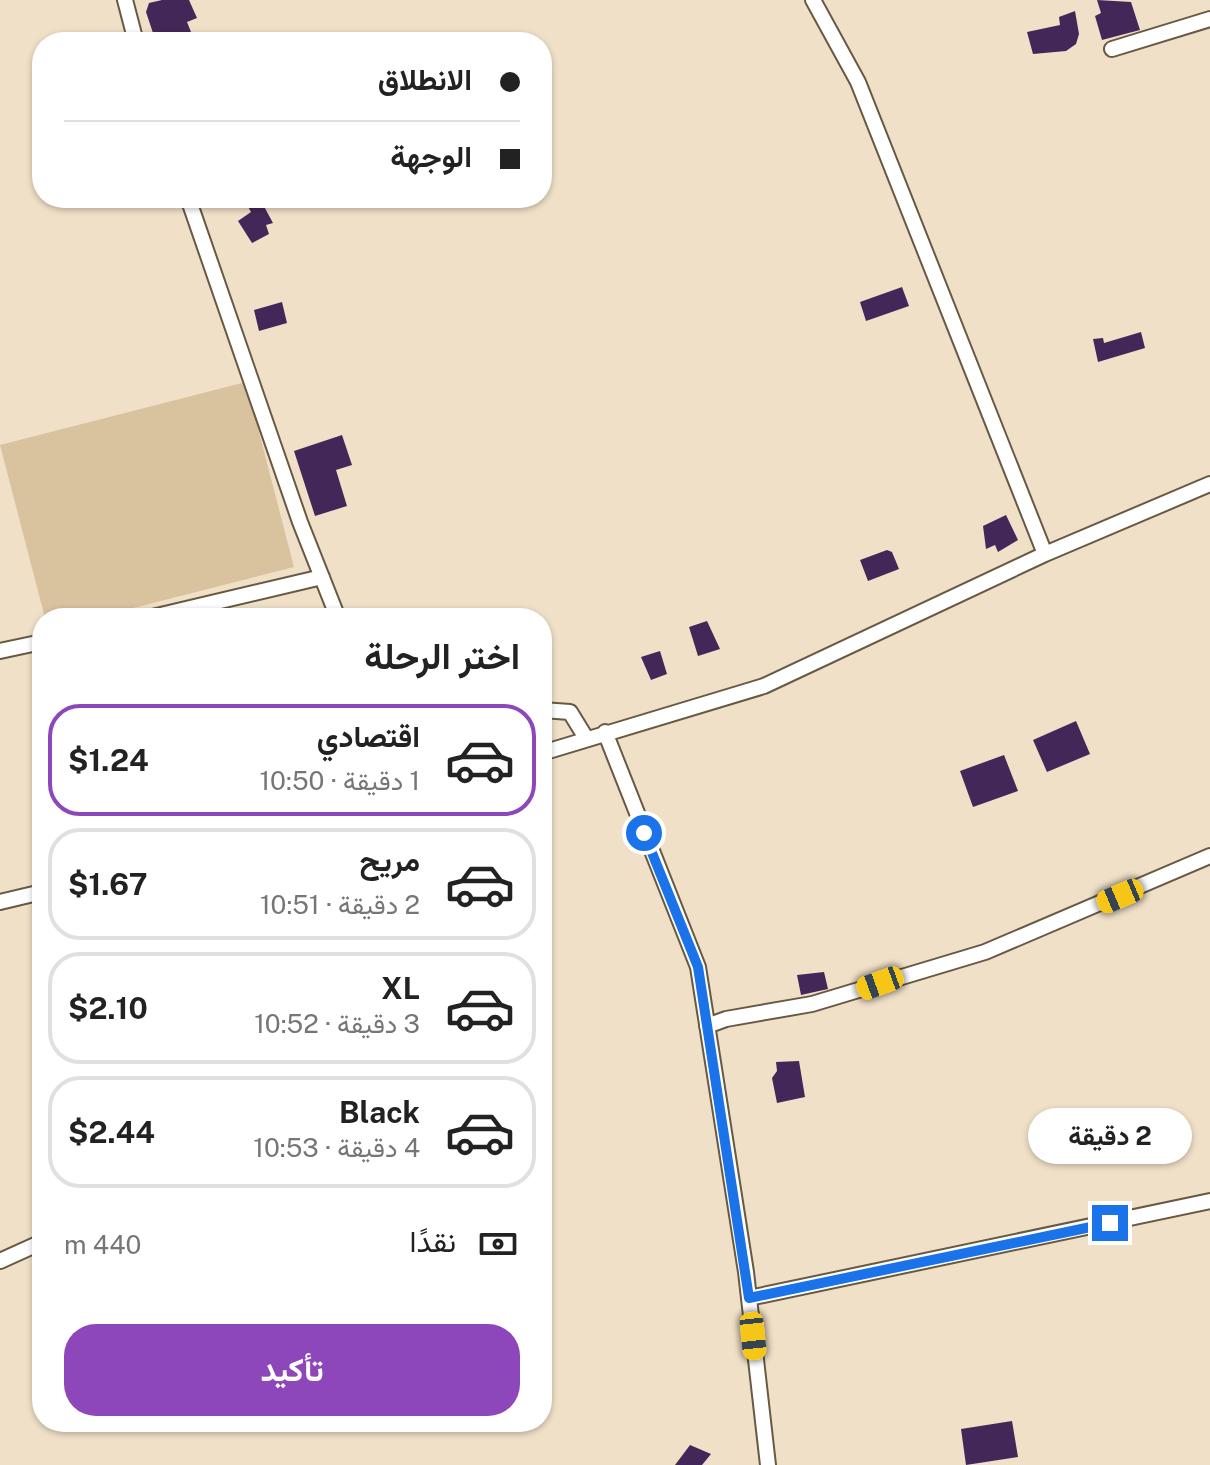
<!DOCTYPE html>
<html lang="ar">
<meta charset="utf-8">
<style>
:root{--surface:#fff;--page:#f6f6f6;--text:#222;--muted:#767676;--line:#e0e0e0;--accent:#8d47ba}
body{margin:0;font-family:"Public Sans",Vazirmatn,sans-serif;background:var(--page);color:var(--text);direction:rtl;height:100vh;display:flex;flex-direction:column;font-size:30px;white-space:nowrap}
*{box-sizing:border-box;margin:0}
p{font-size:26px;color:var(--muted)}
.icon{flex:none;width:44px;height:44px;fill:none;stroke:currentColor;stroke-width:2;stroke-linecap:round;stroke-linejoin:round}
.map{position:relative;flex:1;overflow:hidden;direction:ltr}
.side{position:absolute;left:32px;top:608px;width:520px;height:824px;display:flex;flex-direction:column;background:var(--surface);border-radius:32px;box-shadow:0 2px 6px #0004;direction:rtl}
.side>*{flex:none}
.banner{position:absolute;left:32px;top:32px;width:520px;height:176px;border-radius:32px;box-shadow:0 2px 6px #0004;direction:rtl;display:grid;align-content:center;height:176px;padding:0 32px;background:var(--surface)}
.end{position:absolute;width:36px;height:36px;margin:-18px;border:10px solid #1a73e8;background:#fff;box-shadow:0 0 0 4px #fff}
.from{border-radius:50%}
.bubble{position:absolute;height:56px;border-radius:28px;background:var(--surface);box-shadow:0 2px 6px #0004;font-size:26px;font-weight:700;line-height:56px;text-align:center;direction:rtl}
.car{position:absolute;width:24px;height:48px;margin:-24px -12px;border-radius:10px;box-shadow:0 0 6px 2px #0007;background:linear-gradient(#f5c518 24%,#345 0 40%,#f5c518 0 76%,#345 0 86%,#f5c518 0)}
.banner b{display:flex;align-items:center;gap:28px;height:76px;font-size:30px}
.banner b+b{border-top:2px solid var(--line)}
.banner i{width:20px;height:20px;background:var(--text)}
ul{padding:0;list-style:none}
li{display:flex;align-items:center;gap:24px;height:112px;margin:0 16px 12px;padding:0 16px;border:4px solid var(--line);border-radius:32px}
li div{flex:1}
li b{display:block;font-size:30px}
li em{font-style:normal;font-weight:700}
li.on{border-color:var(--accent)}
li>.icon{width:72px;height:72px;stroke-width:1.5}
h2{padding:0 32px;font-size:36px;line-height:96px}
.pay{display:flex;align-items:center;gap:20px;height:88px;padding:0 32px;font-size:30px}
.pay p{margin-inline-start:auto}
.button{display:flex;gap:16px;margin-top:auto;padding:16px 32px}
.button a{flex:1;height:92px;border-radius:32px;background:var(--accent);color:#fff;font-size:32px;font-weight:700;line-height:92px;text-align:center}
.map>svg:first-child{display:block}
</style>
<div class="map">
<svg width="1210" height="1465" viewBox="0 0 1210 1465">
<rect width="100%" height="100%" fill="#f0e0c8"/>
<path fill="#d9c29e" d="M 246,382 L 294,567 L 94,618 L 45,618 L 0,445 Z"/>
<path fill="#442759" d="M 162,0 L 189,0 L 197,18 L 187,22 L 195,42 L 156,42 L 146,12 L 149,3 Z
M 1097,0 L 1131,2 L 1140,30 L 1102,40 L 1095,16 L 1101,13 Z
M 1075,11 L 1079,34 L 1076,44 L 1066,51 L 1033,54 L 1027,32 L 1060,25 L 1059,17 Z
M 260,199 L 273,223 L 266,225 L 269,234 L 252,243 L 238,221 L 251,212 L 247,205 Z
M 902,287 L 909,306 L 866,321 L 860,302 Z
M 282,302 L 287,323 L 259,331 L 254,310 Z
M 1141,332 L 1145,348 L 1098,362 L 1093,339 L 1103,338 L 1104,343 Z
M 342,435 L 352,465 L 336,470 L 347,506 L 315,516 L 294,451 Z
M 1006,515 L 1018,540 L 998,552 L 995,545 L 986,549 L 983,526 Z
M 887,550 L 892,552 L 899,569 L 868,581 L 860,560 Z
M 707,621 L 720,649 L 698,656 L 689,627 Z
M 660,651 L 667,674 L 651,680 L 641,657 Z
M 1076,721 L 1090,754 L 1047,772 L 1033,740 Z
M 1004,755 L 1018,791 L 973,807 L 960,771 Z
M 824,972 L 828,989 L 801,995 L 797,975 Z
M 799,1061 L 805,1097 L 777,1103 L 772,1078 L 777,1071 L 776,1062 Z
M 1012,1421 L 1018,1457 L 966,1465 L 961,1429 Z
M 690,1445 L 711,1454 L 702,1465 L 675,1465 Z"/>
<g fill="none" stroke-linecap="round" stroke-linejoin="round">
<defs>
<path id="street" d="M 125,0 L 136,42
M 813,0 L 858,82 L 1045,554
M 1112,49 L 1210,19
M 188,198 L 300,522 L 338,618
M 148,618 L 322,577
M 0,651 L 42,642
M 542,710 L 570,712 L 586,738
M 605,732 L 698,967 L 746,1272 L 768,1465
M 542,753 L 764,686 L 1045,554 L 1210,484
M 0,902 L 42,892
M 707,1026 L 726,1019 L 812,1004 L 985,952 L 1210,856
M 0,1261 L 42,1242
M 749,1298 L 1210,1201"/>
</defs>
<use href="#street" stroke="#675944" stroke-width="18"/>
<use href="#street" stroke="#fff" stroke-width="14"/>
</g>
<g fill="none" stroke-linecap="round" stroke-linejoin="round">
<path stroke="#1a73e8" stroke-width="10" d="M 644,833 L 698,967 L 749,1298 L 1110,1223"/>
</g>
</svg>
<i class="end from" style="left:644px;top:833px"></i>
<i class="end" style="left:1110px;top:1223px"></i>
<div class="bubble" style="left:1028px;top:1108px;width:164px">2 دقيقة</div>
<i class="car" style="left:1120px;top:896px;rotate:247deg"></i>
<i class="car" style="left:880px;top:983px;rotate:250deg"></i>
<i class="car" style="left:753px;top:1336px;rotate:174deg"></i>
<div class="banner">
<b><i class="from"></i>الانطلاق</b>
<b><i></i>الوجهة</b>
</div>
<section class="side">
<h2>اختر الرحلة</h2>
<ul>
<li class="on"><svg class="icon" aria-label="car" viewBox="0 0 24 24"><path d="M5 17H2v-5l4-1 3-4h7l3 4 3 1v5h-3M9 17h6M6 11h13"/><circle cx="7" cy="17" r="2"/><circle cx="17" cy="17" r="2"/></svg><div><b>اقتصادي</b><p>1 دقيقة · 10:50</p></div><em>$1.24</em></li>
<li><svg class="icon" aria-label="car" viewBox="0 0 24 24"><path d="M5 17H2v-5l4-1 3-4h7l3 4 3 1v5h-3M9 17h6M6 11h13"/><circle cx="7" cy="17" r="2"/><circle cx="17" cy="17" r="2"/></svg><div><b>مريح</b><p>2 دقيقة · 10:51</p></div><em>$1.67</em></li>
<li><svg class="icon" aria-label="car" viewBox="0 0 24 24"><path d="M5 17H2v-5l4-1 3-4h7l3 4 3 1v5h-3M9 17h6M6 11h13"/><circle cx="7" cy="17" r="2"/><circle cx="17" cy="17" r="2"/></svg><div><b>XL</b><p>3 دقيقة · 10:52</p></div><em>$2.10</em></li>
<li><svg class="icon" aria-label="car" viewBox="0 0 24 24"><path d="M5 17H2v-5l4-1 3-4h7l3 4 3 1v5h-3M9 17h6M6 11h13"/><circle cx="7" cy="17" r="2"/><circle cx="17" cy="17" r="2"/></svg><div><b>Black</b><p>4 دقيقة · 10:53</p></div><em>$2.44</em></li>
</ul>
<div class="pay"><svg class="icon" aria-label="cash" viewBox="0 0 24 24"><path d="M3 7h18v10H3z"/><circle cx="12" cy="12" r="2"/></svg>نقدًا<p>440 m</p></div>
<div class="button"><a>تأكيد</a></div>
</section>
</div>
